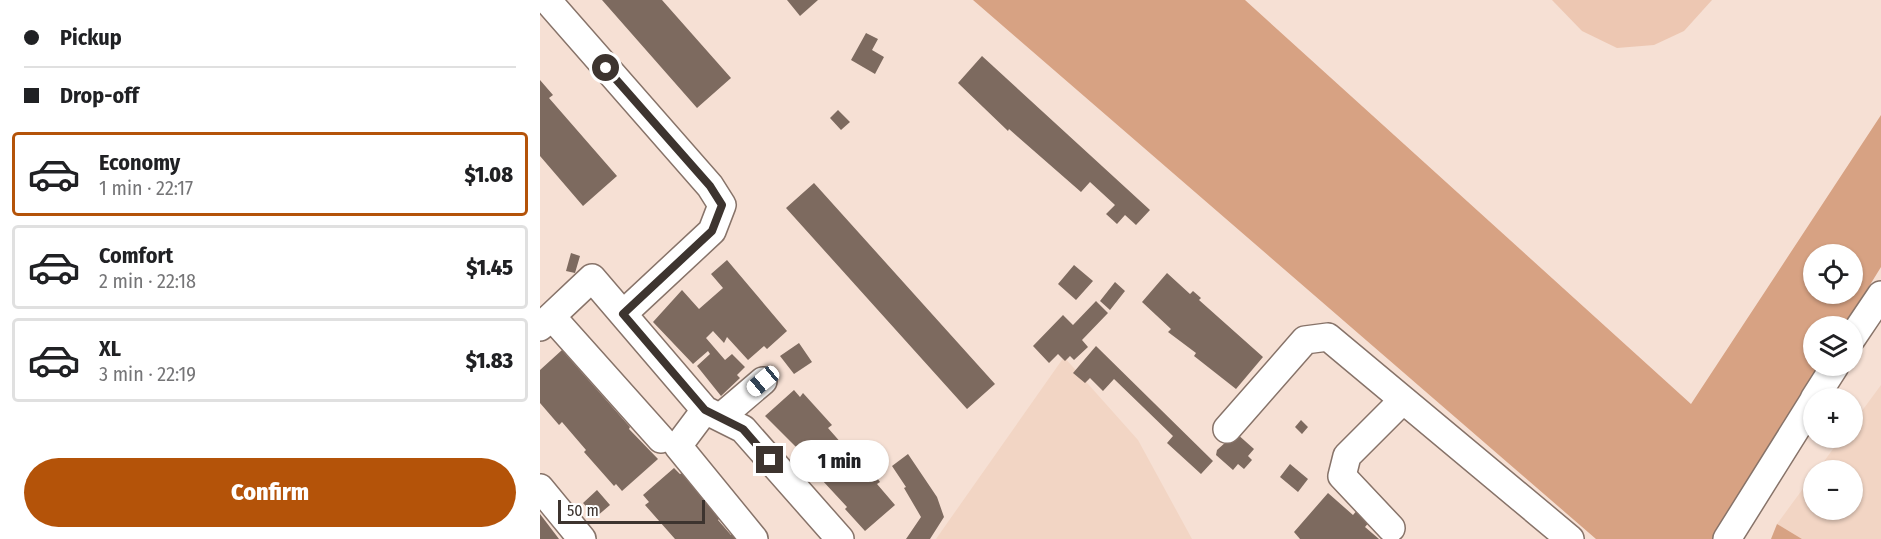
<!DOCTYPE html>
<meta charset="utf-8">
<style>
:root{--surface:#fff;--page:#f2f2f2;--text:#202124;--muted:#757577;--line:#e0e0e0;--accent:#b45309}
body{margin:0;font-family:"Fira Sans Condensed",sans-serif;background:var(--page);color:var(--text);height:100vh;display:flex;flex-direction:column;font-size:22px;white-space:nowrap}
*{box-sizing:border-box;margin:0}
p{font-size:20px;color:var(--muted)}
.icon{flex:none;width:33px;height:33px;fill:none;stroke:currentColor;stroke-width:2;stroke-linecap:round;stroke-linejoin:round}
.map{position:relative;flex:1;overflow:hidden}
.details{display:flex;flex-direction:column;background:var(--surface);width:540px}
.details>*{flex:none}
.banner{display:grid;align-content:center;height:132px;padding:0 24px;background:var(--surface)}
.buttons{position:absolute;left:1263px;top:244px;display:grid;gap:12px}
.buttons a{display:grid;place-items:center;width:60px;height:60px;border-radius:50%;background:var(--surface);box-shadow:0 2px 4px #0004;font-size:30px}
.scale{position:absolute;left:18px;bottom:15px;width:147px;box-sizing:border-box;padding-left:6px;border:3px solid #3d342f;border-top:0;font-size:16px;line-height:21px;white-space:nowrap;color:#3d342f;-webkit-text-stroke:4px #fff;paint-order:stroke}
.end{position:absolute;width:27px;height:27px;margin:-14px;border:8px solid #3d342f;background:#fff;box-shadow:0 0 0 3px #fff}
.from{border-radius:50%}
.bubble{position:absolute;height:42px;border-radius:21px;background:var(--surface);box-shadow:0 2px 4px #0004;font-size:20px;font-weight:800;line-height:42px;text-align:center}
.car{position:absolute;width:18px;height:36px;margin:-18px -9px;border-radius:8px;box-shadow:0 0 4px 2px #0007;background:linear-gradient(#fff 24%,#345 0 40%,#fff 0 76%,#345 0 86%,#fff 0)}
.banner b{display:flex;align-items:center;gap:21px;height:57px;font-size:22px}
.banner b+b{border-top:2px solid var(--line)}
.banner i{width:15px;height:15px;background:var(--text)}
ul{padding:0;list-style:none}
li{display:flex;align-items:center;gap:18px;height:84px;margin:0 12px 9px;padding:0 12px;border:3px solid var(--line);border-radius:6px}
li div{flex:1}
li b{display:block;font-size:22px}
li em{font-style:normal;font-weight:800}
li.current{border-color:var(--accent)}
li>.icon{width:54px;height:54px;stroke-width:1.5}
.button{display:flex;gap:12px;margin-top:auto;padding:12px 24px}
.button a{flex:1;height:69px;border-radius:36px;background:var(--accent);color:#fff;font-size:24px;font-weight:800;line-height:69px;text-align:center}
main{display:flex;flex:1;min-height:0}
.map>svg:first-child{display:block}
</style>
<main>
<section class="details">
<div class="banner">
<b><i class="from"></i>Pickup</b>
<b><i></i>Drop-off</b>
</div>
<ul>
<li class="current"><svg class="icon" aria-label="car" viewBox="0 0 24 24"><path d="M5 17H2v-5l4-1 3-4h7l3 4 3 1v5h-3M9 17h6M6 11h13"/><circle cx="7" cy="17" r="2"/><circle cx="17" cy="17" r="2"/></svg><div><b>Economy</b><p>1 min · 22:17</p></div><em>$1.08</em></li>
<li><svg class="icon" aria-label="car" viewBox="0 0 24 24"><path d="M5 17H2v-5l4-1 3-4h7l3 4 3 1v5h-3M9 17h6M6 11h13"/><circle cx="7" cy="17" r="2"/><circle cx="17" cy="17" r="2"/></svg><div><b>Comfort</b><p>2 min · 22:18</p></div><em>$1.45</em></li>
<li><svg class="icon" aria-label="car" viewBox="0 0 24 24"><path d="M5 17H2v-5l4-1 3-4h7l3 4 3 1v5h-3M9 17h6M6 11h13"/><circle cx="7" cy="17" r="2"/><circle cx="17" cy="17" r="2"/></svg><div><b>XL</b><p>3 min · 22:19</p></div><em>$1.83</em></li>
</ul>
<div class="button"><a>Confirm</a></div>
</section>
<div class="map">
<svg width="1341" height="539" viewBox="0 0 1341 539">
<rect width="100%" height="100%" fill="#f6e0d4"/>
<path fill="#f2d5c4" d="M 524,357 L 598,440 L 652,539 L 396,539 Z
M 1341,385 L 1341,539 L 1262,539 L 1237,524 L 1273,475 L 1274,510 L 1312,510 L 1312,471 L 1277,471 L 1301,438 L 1312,438 L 1313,423 Z"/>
<path fill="#edc7b2" d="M 1012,0 L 1172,0 L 1144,31 L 1114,45 L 1077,48 L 1042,31 Z"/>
<path fill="#d7a283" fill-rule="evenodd" d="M 433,0 L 705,0 L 1151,404 L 1341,115 L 1341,267 L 1304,327 L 1274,327 L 1274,366 L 1280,366 L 1174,539 L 1056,539 ZM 1274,255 L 1312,255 L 1312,294 L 1274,294 Z
M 1237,524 L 1262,539 L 1231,539 Z"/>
<path fill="#7d6a5f" d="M 62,0 L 122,0 L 191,78 L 157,108 Z
M 247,0 L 278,0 L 260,16 Z
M 326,33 L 338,39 L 332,50 L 344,57 L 335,74 L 311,60 Z
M 442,56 L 610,210 L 596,225 L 585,215 L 577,224 L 566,214 L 575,205 L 550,182 L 541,192 L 469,129 L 468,131 L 418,83 Z
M 0,80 L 13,95 L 9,98 L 77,176 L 43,206 L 0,156 Z
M 298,110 L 310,122 L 301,130 L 290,118 Z
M 274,183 L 455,384 L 427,409 L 246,208 Z
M 31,253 L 40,256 L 35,273 L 26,271 Z
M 187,260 L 247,331 L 227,349 L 224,346 L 208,360 L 187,337 L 184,343 L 173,331 L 166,338 L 185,360 L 192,354 L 205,367 L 197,375 L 200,378 L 181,396 L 157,366 L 170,354 L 168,351 L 153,364 L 113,322 L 142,290 L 159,309 L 183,288 L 171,274 Z
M 534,265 L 553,281 L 536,300 L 518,284 Z
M 627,273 L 650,294 L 653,291 L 661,298 L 659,300 L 723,357 L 696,389 L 654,356 L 656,353 L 628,332 L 631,329 L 602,302 Z
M 575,282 L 585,291 L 570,310 L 560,301 Z
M 556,301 L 568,313 L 542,340 L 548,347 L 534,360 L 530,356 L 525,361 L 518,354 L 509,363 L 493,346 L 523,315 L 533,325 Z
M 259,343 L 272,362 L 254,374 L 240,356 Z
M 556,346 L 673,461 L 661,474 L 627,443 L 633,436 L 574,379 L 563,391 L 550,378 L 545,383 L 533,373 Z
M 22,350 L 90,427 L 89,429 L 118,459 L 82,491 L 76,484 L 74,486 L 44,452 L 46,450 L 22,422 L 19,425 L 0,403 L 0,370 Z
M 254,390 L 260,397 L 263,393 L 292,425 L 288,428 L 310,453 L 313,450 L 329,467 L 340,482 L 337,484 L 355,505 L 325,531 L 305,509 L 307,507 L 256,452 L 259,450 L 225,416 Z
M 761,420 L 768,427 L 762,434 L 755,427 Z
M 696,433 L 714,449 L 708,456 L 712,460 L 704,469 L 698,464 L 693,470 L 676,455 L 677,450 Z
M 368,454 L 397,497 L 404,517 L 390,539 L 366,539 L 381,517 L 364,488 L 366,487 L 352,466 Z
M 750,464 L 768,479 L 758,492 L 740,477 Z
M 134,468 L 140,474 L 142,473 L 181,517 L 178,520 L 191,535 L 194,532 L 200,539 L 135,539 L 105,505 L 109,502 L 103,495 Z
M 57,490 L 70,505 L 56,517 L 43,503 Z
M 788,493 L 813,515 L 818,509 L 831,520 L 825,527 L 839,539 L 760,539 L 754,532 Z
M 0,514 L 19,539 L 0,539 Z"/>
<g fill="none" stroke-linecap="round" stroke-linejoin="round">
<defs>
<path id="minor" d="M 7,0 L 170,186 L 182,205 L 172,231 L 83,314
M 12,317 L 121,439
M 0,327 L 52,278 L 165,410 L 138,446 L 214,539
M 1312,338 L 1341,295
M 1274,399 L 1295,366
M 165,410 L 203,429 L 300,539
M 182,416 L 223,381
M 687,429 L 765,340 L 788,337 L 1030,539
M 0,488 L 42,539
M 851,528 L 802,476 L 807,456 L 863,400
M 1187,539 L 1274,400"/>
</defs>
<use href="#minor" stroke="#877369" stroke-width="30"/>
<use href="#minor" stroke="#fff" stroke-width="27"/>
</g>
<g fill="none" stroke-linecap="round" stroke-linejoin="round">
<path stroke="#3d342f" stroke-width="8" d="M 66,68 L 170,186 L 182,205 L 172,231 L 83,314 L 165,410 L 203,429 L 230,460"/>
</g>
</svg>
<div class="buttons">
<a><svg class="icon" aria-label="locate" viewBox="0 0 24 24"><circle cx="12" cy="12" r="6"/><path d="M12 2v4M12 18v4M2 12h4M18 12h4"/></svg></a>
<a><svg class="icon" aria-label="layers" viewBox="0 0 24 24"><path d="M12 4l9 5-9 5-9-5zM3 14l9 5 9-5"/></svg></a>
<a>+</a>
<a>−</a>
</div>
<div class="scale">50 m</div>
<i class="end from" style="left:66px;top:68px"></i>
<i class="end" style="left:230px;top:460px"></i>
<div class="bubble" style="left:250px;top:440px;width:99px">1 min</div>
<i class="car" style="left:223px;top:381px;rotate:230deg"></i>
</div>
</main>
